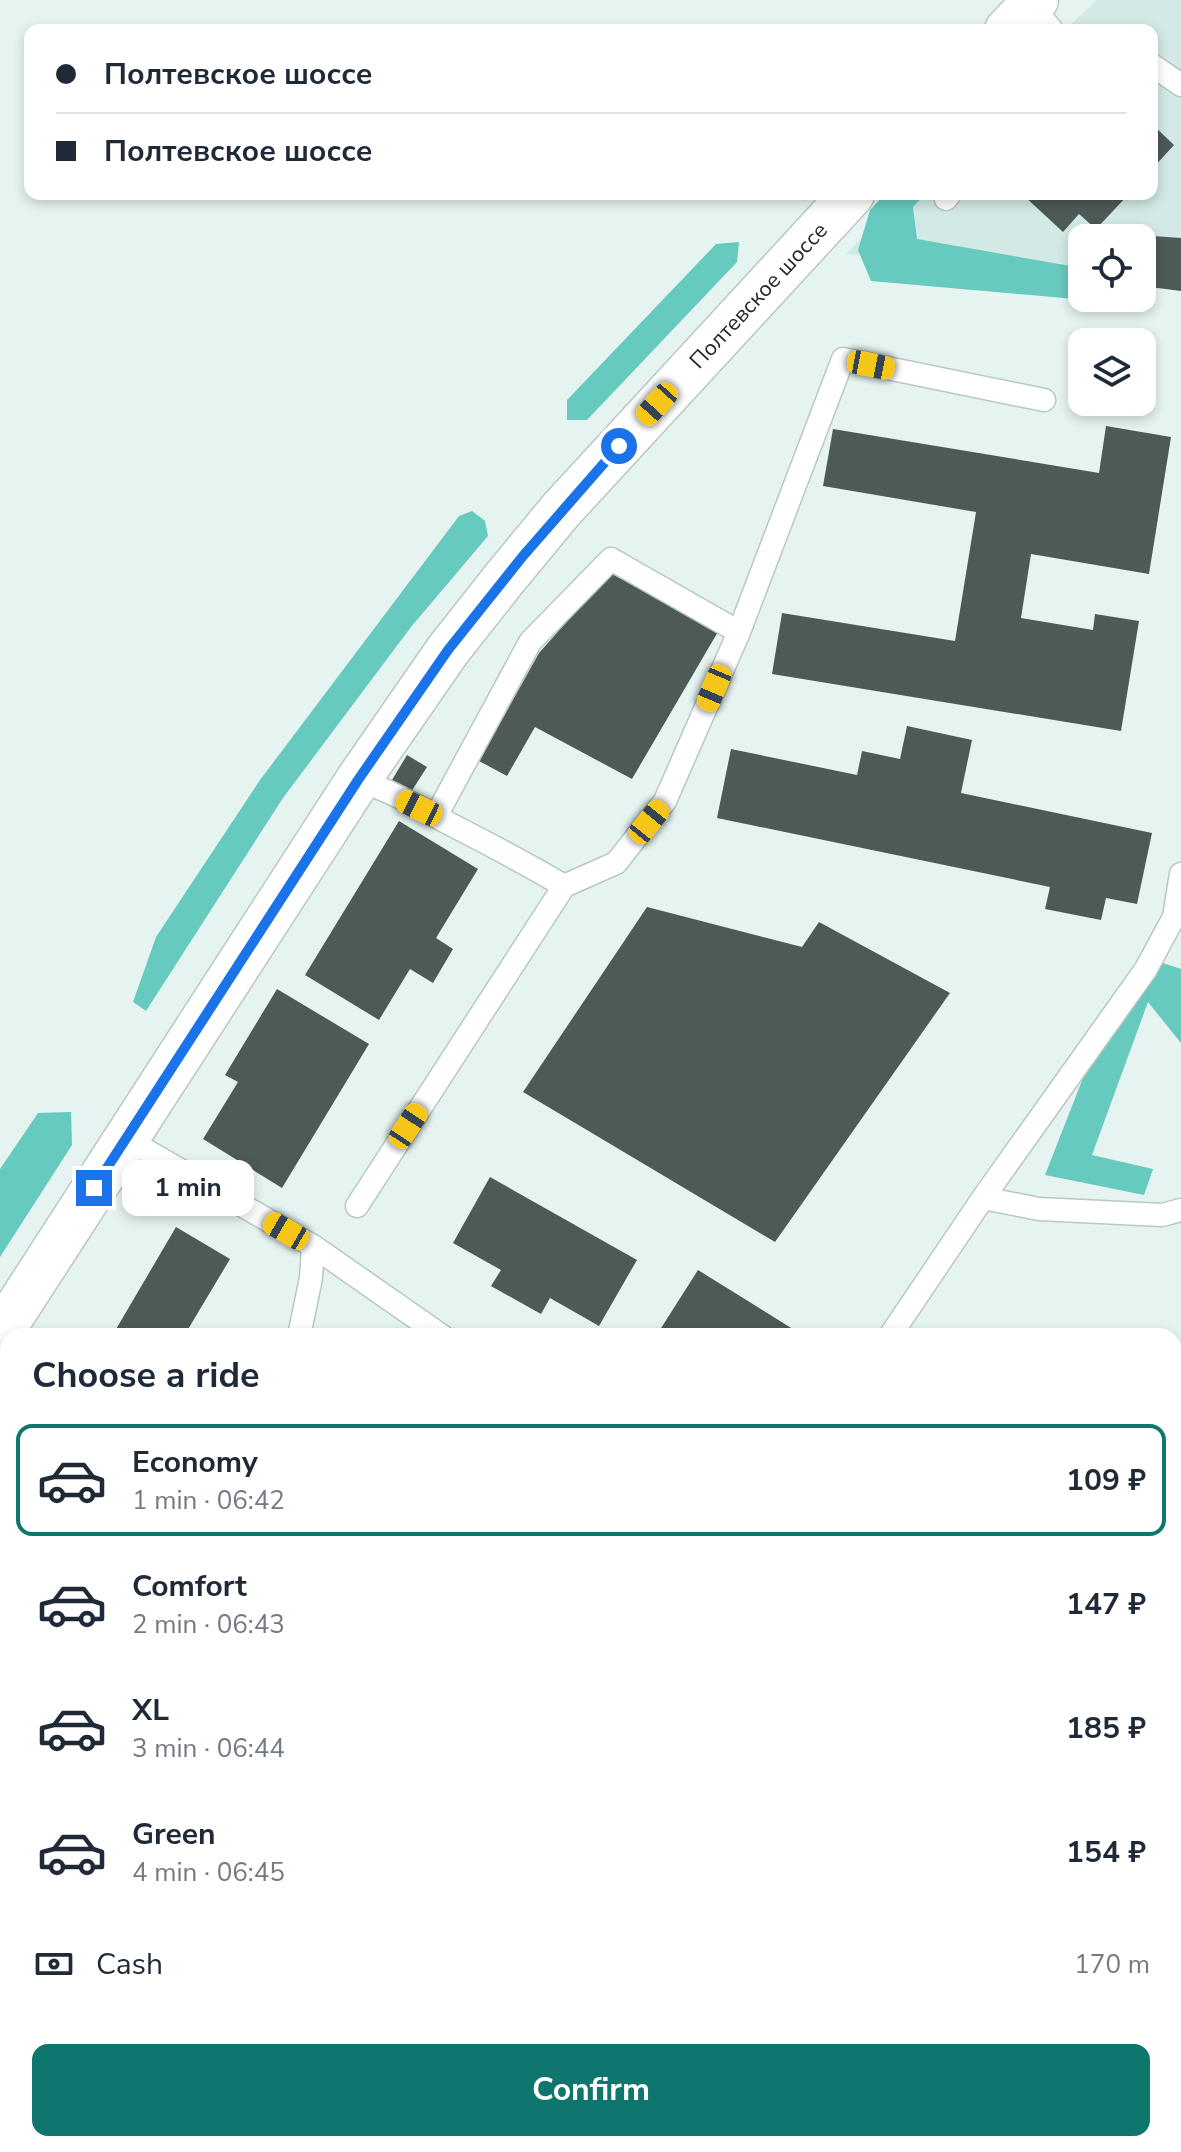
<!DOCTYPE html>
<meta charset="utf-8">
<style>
:root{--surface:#fff;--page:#f2f2f3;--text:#1f2937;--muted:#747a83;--line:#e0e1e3;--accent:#0f766e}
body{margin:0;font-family:"Nunito Sans",sans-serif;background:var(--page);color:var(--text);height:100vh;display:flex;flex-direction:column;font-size:30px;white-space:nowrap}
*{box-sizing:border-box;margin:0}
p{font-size:26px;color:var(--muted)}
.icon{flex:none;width:44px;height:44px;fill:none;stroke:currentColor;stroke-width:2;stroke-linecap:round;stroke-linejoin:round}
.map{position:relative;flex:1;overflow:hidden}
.drawer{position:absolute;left:0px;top:1328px;width:1182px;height:824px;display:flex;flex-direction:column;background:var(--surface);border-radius:24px 24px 0 0;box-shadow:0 4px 12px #0003}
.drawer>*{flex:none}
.guide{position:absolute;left:24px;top:24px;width:1134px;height:176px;border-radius:16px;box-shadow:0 4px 12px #0003;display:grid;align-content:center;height:176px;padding:0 32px;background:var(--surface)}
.buttons{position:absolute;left:1068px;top:224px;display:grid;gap:16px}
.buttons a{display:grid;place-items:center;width:88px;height:88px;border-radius:16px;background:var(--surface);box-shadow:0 4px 12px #0003;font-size:40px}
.end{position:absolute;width:36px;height:36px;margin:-18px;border:10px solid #1a73e8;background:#fff;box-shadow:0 0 0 4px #fff}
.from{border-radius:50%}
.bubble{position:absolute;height:56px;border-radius:16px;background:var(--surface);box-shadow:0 4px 12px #0003;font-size:26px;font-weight:700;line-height:56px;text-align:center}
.car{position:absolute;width:24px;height:48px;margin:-24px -12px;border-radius:10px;box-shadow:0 0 6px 2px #0007;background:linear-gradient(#f5c518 24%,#345 0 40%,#f5c518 0 76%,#345 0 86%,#f5c518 0)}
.guide b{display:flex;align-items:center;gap:28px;height:76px;font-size:30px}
.guide b+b{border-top:2px solid var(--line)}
.guide i{width:20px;height:20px;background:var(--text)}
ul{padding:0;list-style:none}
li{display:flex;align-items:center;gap:24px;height:112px;margin:0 16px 12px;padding:0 16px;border:4px solid transparent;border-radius:16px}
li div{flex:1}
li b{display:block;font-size:30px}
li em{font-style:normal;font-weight:700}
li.on{border-color:var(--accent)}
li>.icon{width:72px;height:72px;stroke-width:1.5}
h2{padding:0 32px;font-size:36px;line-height:96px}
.pay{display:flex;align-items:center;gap:20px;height:88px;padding:0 32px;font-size:30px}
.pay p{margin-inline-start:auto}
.primary-button{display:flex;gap:16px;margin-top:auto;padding:16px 32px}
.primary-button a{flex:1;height:92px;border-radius:16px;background:var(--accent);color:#fff;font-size:32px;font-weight:700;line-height:92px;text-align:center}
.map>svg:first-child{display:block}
</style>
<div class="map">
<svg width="1181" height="2152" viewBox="0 0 1181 2152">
<rect width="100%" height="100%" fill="#e6f4f1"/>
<path fill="#d2e9e5" d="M 1097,0 L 1181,0 L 1181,290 L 1142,238 L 1082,238 L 1082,279 L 846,254 L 903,194 L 1152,194 L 1152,30 L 1065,30 Z"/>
<path fill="#67cabe" d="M 885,194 L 925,194 L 913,207 L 917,239 L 1082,268 L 1082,298 L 1086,298 L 1086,300 L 871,281 L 858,250 L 870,210 Z
M 739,242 L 737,262 L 587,420 L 567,420 L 567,400 L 716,244 Z
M 472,511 L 485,521 L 488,536 L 411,627 L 283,798 L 146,1011 L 133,1002 L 156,937 L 260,780 L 459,516 Z
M 1157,961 L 1181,969 L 1181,1043 L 1148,1002 L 1092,1155 L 1153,1169 L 1144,1195 L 1045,1175 L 1092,1055 Z
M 71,1112 L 72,1145 L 0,1257 L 0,1169 L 38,1113 Z
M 1174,1907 L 1181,1907 L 1181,2152 L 1055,2152 L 1054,2144 L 1174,2144 Z
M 321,2144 L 427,2144 L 423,2152 L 335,2152 Z"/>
<path fill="#4e5a58" d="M 1152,124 L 1174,145 L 1152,169 Z
M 1022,194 L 1129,194 L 1096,229 L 1079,214 L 1063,232 Z
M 1124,234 L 1181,238 L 1181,291 L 1142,286 L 1142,238 L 1124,238 Z
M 1106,426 L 1171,437 L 1149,574 L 1031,554 L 1021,618 L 1093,630 L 1095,614 L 1139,621 L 1121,731 L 772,674 L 782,613 L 955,641 L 976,512 L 823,486 L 833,429 L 1099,473 Z
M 610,573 L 719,630 L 632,779 L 535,727 L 507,776 L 479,761 L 539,653 Z
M 907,726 L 972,740 L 961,793 L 1152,833 L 1137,904 L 1106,898 L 1101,920 L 1045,909 L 1050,887 L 717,818 L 731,749 L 857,775 L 862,751 L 900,759 Z
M 407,755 L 427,767 L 411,792 L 392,780 Z
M 399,821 L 478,869 L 436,938 L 453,949 L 433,983 L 410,969 L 379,1020 L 305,975 Z
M 647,907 L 802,947 L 819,922 L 950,993 L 775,1242 L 523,1092 Z
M 277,989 L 369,1044 L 282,1188 L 203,1139 L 238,1082 L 225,1075 Z
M 490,1177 L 637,1260 L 599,1326 L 550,1298 L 541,1314 L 491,1286 L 501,1270 L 453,1243 Z
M 176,1227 L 230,1259 L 184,1336 L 112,1336 Z
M 698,1270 L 804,1336 L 656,1336 Z"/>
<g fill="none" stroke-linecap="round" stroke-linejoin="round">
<defs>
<path id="lane" d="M 1031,5 L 1052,30
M 1152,65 L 1181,85
M 946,199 L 950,194
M 436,816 L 530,642 L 611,559 L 739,632
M 564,886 L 616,863 L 665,801 L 739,632 L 843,359 L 1044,400
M 126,1139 L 313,1246 L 311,1278 L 299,1336
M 983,1198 L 1039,1209 L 1162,1215 L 1181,1210
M 357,1206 L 564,886 C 526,863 487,843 448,823 C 419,807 389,790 358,780
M 313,1246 L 442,1336
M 890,1336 L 983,1198 L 1146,969 L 1174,917 L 1181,874
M 1177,1541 L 1181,1533
M 0,1784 L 8,1776
M 703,2152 L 707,2144"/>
<path id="secondary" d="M 1007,30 L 1036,0
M 0,1334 L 358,780 L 448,650 L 504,579 L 561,510 L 852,194"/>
</defs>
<use href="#lane" stroke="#b9c7c5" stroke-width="25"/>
<use href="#secondary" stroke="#b9c7c5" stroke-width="47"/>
<use href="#lane" stroke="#fff" stroke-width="22"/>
<use href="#secondary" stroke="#fff" stroke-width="44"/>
</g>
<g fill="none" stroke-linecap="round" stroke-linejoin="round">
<path stroke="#1a73e8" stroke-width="10" d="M 94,1188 L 358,780 L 448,650 L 523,556 L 619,446"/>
</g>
<g text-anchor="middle" stroke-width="8" stroke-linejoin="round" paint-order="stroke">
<g font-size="22" fill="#212625" stroke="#fff">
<text transform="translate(758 295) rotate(-47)" y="8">Полтевское шоссе</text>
</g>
</g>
</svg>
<div class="buttons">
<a><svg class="icon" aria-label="locate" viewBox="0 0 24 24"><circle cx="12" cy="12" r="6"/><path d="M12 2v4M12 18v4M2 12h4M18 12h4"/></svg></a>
<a><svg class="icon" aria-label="layers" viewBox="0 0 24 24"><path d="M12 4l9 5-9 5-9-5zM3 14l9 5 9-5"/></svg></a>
</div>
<i class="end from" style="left:619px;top:446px"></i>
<i class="end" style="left:94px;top:1188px"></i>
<div class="bubble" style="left:122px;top:1160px;width:132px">1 min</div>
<i class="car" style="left:871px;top:365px;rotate:101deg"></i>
<i class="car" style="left:657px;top:404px;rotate:222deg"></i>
<i class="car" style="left:714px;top:688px;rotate:203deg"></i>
<i class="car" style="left:419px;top:808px;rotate:296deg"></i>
<i class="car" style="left:649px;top:822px;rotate:39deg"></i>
<i class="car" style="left:408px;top:1126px;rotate:33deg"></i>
<i class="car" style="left:286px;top:1231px;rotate:300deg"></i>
<div class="guide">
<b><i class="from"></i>Полтевское шоссе</b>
<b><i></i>Полтевское шоссе</b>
</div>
<section class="drawer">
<h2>Choose a ride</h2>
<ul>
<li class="on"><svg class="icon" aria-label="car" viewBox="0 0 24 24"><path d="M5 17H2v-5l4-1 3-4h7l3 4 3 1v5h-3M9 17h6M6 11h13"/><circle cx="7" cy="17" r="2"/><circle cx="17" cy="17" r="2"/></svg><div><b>Economy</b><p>1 min · 06:42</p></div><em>109 ₽</em></li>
<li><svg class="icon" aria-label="car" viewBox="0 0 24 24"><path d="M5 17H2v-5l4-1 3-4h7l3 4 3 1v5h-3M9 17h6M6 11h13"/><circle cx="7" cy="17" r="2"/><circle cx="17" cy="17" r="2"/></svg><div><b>Comfort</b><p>2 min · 06:43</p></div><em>147 ₽</em></li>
<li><svg class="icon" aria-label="car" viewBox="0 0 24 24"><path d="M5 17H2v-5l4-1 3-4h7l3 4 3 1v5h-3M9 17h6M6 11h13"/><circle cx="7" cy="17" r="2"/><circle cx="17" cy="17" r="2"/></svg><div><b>XL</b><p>3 min · 06:44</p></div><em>185 ₽</em></li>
<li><svg class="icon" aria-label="car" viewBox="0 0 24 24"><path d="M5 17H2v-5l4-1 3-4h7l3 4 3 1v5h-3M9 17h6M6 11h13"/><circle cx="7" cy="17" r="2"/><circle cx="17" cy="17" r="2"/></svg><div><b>Green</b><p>4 min · 06:45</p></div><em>154 ₽</em></li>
</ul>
<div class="pay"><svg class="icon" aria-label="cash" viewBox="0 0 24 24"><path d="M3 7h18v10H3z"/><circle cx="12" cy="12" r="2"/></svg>Cash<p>170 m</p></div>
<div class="primary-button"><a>Confirm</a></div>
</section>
</div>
